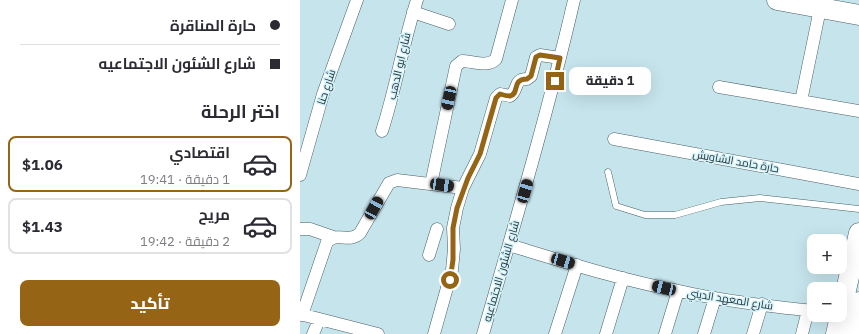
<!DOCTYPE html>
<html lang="ar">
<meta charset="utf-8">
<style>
:root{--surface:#fff;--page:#f7f7f7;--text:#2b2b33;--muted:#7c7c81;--line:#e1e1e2;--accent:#956415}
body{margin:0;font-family:"IBM Plex Sans",Cairo,sans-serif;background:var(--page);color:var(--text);direction:rtl;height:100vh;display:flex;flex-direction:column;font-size:15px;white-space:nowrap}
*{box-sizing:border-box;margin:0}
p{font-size:13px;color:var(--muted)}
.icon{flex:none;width:22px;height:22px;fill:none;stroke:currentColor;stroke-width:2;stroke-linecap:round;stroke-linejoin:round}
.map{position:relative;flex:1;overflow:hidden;direction:ltr}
.side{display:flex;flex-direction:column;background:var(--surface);width:300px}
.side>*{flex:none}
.banner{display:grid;align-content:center;height:88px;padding:0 20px;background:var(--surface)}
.tools{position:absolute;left:507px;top:234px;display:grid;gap:8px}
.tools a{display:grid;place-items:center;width:40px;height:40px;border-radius:8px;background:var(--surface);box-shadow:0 4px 16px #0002;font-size:20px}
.end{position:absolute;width:18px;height:18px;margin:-9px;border:5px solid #956415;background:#fff;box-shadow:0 0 0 2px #fff}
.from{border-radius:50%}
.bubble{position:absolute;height:28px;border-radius:8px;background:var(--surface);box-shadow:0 4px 16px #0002;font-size:13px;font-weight:800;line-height:28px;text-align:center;direction:rtl}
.car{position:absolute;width:12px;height:24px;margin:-12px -6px;border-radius:5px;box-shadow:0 0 3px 1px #0007;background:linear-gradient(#222 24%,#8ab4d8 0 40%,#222 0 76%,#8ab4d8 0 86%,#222 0)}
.banner b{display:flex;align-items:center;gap:14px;height:38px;font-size:15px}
.banner b+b{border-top:1px solid var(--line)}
.banner i{width:10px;height:10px;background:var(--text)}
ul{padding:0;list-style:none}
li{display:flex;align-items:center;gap:12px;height:56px;margin:0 8px 6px;padding:0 12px;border:2px solid var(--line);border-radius:8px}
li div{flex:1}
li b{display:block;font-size:15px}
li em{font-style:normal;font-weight:800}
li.selected{border-color:var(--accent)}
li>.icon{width:36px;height:36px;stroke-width:1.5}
h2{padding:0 20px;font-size:18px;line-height:48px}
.cta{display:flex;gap:8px;margin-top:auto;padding:8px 20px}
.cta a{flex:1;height:46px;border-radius:8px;background:var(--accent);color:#fff;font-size:16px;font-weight:800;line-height:46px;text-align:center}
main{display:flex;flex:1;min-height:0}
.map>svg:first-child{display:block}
</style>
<main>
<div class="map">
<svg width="559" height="334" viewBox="0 0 559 334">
<rect width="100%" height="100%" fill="#c6e4ec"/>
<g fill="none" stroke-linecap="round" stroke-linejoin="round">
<defs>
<path id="lane" d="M 308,172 L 316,206 L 345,215 L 375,215 L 421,202 L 460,198 L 559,209"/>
<path id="street" d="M 113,12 L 149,24
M 419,87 L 559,111
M 501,101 L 520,9
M 82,131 C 96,88 103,43 117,0
M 314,139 L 559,184
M 0,175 L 23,94 L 57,0
M 131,184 L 156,66 L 162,61 C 172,61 188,68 196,59 L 212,0
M 0,229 L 10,229 L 33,237
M 209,245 C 265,262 321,280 379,291 C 423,301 469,306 514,311
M 129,255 L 137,229
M 0,314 L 78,334
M 2,315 L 27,242 C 37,231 49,244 60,233 L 89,183 L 97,180 L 163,188
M 13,334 L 19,320
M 134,334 L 152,270 L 154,249 L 153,228 L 157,208 L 163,188 L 180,154 L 196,98 L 200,94 L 210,96 C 219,90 213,79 227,79 L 231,76 L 236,57 L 240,55 L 260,58
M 183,334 C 215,223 248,112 274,0
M 255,334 L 277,265
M 306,334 L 323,278
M 365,334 L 378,291
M 404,334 L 415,298
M 453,334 L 462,304
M 502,334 L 508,310"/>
<path id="primary" d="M 477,0 L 559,15
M 536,334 L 559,233
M 552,334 L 559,302"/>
</defs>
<use href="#lane" stroke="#466067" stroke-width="7"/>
<use href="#street" stroke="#466067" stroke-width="13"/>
<use href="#primary" stroke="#466067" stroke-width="21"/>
<use href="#lane" stroke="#fff" stroke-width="6"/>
<use href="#street" stroke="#fff" stroke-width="12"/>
<use href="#primary" stroke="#fff" stroke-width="20"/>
</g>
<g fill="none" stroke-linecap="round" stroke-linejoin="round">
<path stroke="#956415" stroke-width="5" d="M 150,280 L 153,260 L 153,228 L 157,208 L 168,178 L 180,154 L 196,98 L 200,94 C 203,95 207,96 210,96 C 220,94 211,79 227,79 L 231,76 L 236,57 L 240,55 L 260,58 L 255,81"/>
</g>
<g text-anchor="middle" stroke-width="3" stroke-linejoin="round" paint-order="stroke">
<g font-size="11" fill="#293538" stroke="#d3f2fa">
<text transform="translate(99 66) rotate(-77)" y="4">شارع ابو الدهب</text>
<text transform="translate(26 87) rotate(-72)" y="4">شارع حنا</text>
<text transform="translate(436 161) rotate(10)" y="4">حارة حامد الشاويش</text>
<text transform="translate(201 271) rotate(-74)" y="4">شارع الشئون الاجتماعيه</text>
<text transform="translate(430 299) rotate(9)" y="4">شارع المعهد الديني</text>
</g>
</g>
</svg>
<div class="tools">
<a>+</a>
<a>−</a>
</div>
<i class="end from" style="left:150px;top:280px"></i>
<i class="end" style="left:255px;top:81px"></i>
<div class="bubble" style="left:269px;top:67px;width:82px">1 دقيقة</div>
<i class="car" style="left:149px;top:98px;rotate:192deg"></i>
<i class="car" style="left:142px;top:185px;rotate:98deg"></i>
<i class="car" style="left:225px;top:191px;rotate:16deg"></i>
<i class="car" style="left:74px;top:208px;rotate:29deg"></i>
<i class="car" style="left:263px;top:261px;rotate:106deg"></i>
<i class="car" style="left:364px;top:288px;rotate:283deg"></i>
</div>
<section class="side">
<div class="banner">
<b><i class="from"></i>حارة المناقرة</b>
<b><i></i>شارع الشئون الاجتماعيه</b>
</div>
<h2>اختر الرحلة</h2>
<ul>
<li class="selected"><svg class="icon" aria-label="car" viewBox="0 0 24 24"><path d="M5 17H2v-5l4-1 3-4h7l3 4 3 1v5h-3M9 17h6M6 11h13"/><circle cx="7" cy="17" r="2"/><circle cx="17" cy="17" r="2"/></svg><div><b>اقتصادي</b><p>1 دقيقة · 19:41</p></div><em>$1.06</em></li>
<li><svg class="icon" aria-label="car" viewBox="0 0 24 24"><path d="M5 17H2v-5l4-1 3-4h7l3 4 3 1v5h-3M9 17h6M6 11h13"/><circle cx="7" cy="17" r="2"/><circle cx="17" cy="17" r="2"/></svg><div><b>مريح</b><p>2 دقيقة · 19:42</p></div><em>$1.43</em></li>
</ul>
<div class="cta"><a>تأكيد</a></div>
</section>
</main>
